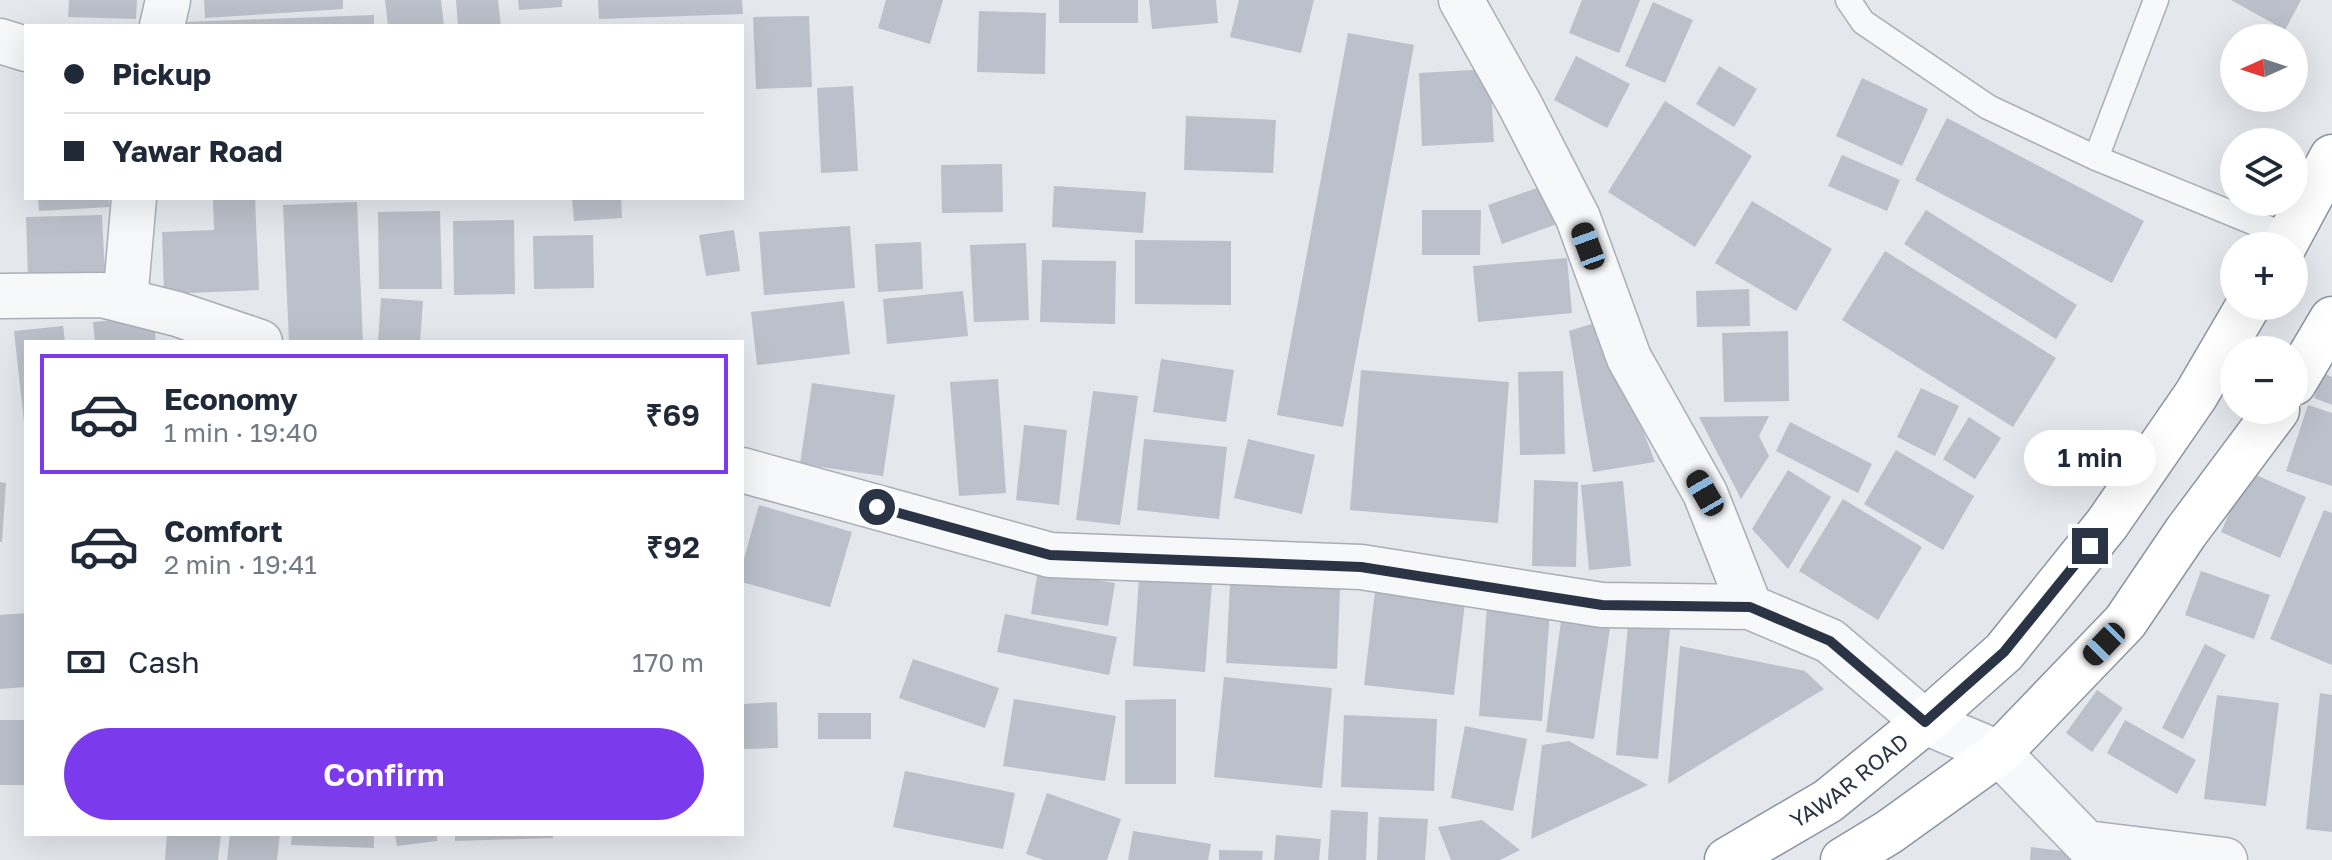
<!DOCTYPE html>
<meta charset="utf-8">
<style>
:root{--surface:#fff;--page:#f2f2f3;--text:#1f2937;--muted:#747a83;--line:#e0e1e3;--accent:#7c3aed}
body{margin:0;font-family:"Golos Text",sans-serif;background:var(--page);color:var(--text);height:100vh;display:flex;flex-direction:column;font-size:30px;white-space:nowrap}
*{box-sizing:border-box;margin:0}
p{font-size:26px;color:var(--muted)}
.icon{flex:none;width:44px;height:44px;fill:none;stroke:currentColor;stroke-width:2;stroke-linecap:round;stroke-linejoin:round}
.map{position:relative;flex:1;overflow:hidden}
.details{position:absolute;left:24px;top:340px;width:720px;height:496px;display:flex;flex-direction:column;background:var(--surface);border-radius:0px;box-shadow:0 8px 32px #0002}
.details>*{flex:none}
.guide{position:absolute;left:24px;top:24px;width:720px;height:176px;border-radius:0px;box-shadow:0 8px 32px #0002;display:grid;align-content:center;height:176px;padding:0 40px;background:var(--surface)}
.needle{width:52px;rotate:267deg}
.controls{position:absolute;left:2220px;top:24px;display:grid;gap:16px}
.controls a{display:grid;place-items:center;width:88px;height:88px;border-radius:50%;background:var(--surface);box-shadow:0 8px 32px #0002;font-size:40px}
.end{position:absolute;width:36px;height:36px;margin:-18px;border:10px solid #2b3445;background:#fff;box-shadow:0 0 0 4px #fff}
.from{border-radius:50%}
.bubble{position:absolute;height:56px;border-radius:28px;background:var(--surface);box-shadow:0 8px 32px #0002;font-size:26px;font-weight:600;line-height:56px;text-align:center}
.car{position:absolute;width:24px;height:48px;margin:-24px -12px;border-radius:10px;box-shadow:0 0 6px 2px #0007;background:linear-gradient(#222 24%,#8ab4d8 0 40%,#222 0 76%,#8ab4d8 0 86%,#222 0)}
.guide b{display:flex;align-items:center;gap:28px;height:76px;font-size:30px}
.guide b+b{border-top:2px solid var(--line)}
.guide i{width:20px;height:20px;background:var(--text)}
ul{padding:14px 0 0;list-style:none}
li{display:flex;align-items:center;gap:24px;height:120px;margin:0 16px 12px;padding:0 24px;border:4px solid transparent;border-radius:0px}
li div{flex:1}
li b{display:block;font-size:30px}
li em{font-style:normal;font-weight:600}
li.on{border-color:var(--accent)}
li>.icon{width:72px;height:72px;stroke-width:1.5}
.pay{display:flex;align-items:center;gap:20px;height:88px;padding:0 40px;font-size:30px}
.pay p{margin-inline-start:auto}
.button{display:flex;gap:16px;margin-top:auto;padding:16px 40px}
.button a{flex:1;height:92px;border-radius:48px;background:var(--accent);color:#fff;font-size:32px;font-weight:600;line-height:92px;text-align:center}
.map>svg:first-child{display:block}
</style>
<div class="map">
<svg width="2332" height="860" viewBox="0 0 2332 860">
<rect width="100%" height="100%" fill="#e4e7ec"/>
<path fill="#bbc0ca" d="M 69,0 L 137,0 L 136,19 L 68,17 Z
M 204,0 L 343,0 L 343,9 L 205,18 Z
M 385,0 L 441,0 L 444,26 L 388,26 Z
M 456,0 L 498,0 L 501,26 L 458,26 Z
M 518,0 L 562,0 L 562,7 L 519,10 Z
M 598,0 L 742,0 L 743,14 L 599,19 Z
M 886,0 L 943,0 L 930,44 L 878,28 Z
M 1059,0 L 1138,0 L 1138,23 L 1059,23 Z
M 1149,0 L 1216,0 L 1218,23 L 1152,29 Z
M 1239,0 L 1314,0 L 1301,53 L 1230,37 Z
M 1582,0 L 1640,0 L 1619,53 L 1569,33 Z
M 2231,0 L 2301,0 L 2285,30 Z
M 1653,2 L 1693,20 L 1665,83 L 1625,66 Z
M 979,11 L 1046,13 L 1045,74 L 977,72 Z
M 374,15 L 374,26 L 183,26 L 183,22 Z
M 809,16 L 812,87 L 756,89 L 753,17 Z
M 1348,33 L 1414,45 L 1343,427 L 1277,415 Z
M 1576,56 L 1630,84 L 1607,128 L 1554,100 Z
M 1719,66 L 1757,89 L 1734,127 L 1696,104 Z
M 1490,69 L 1494,142 L 1422,146 L 1419,73 Z
M 1862,78 L 1928,109 L 1902,166 L 1836,136 Z
M 853,86 L 858,171 L 821,173 L 817,88 Z
M 1665,101 L 1752,156 L 1695,247 L 1608,192 Z
M 1186,116 L 1276,120 L 1273,173 L 1184,170 Z
M 1947,118 L 2144,221 L 2112,283 L 1915,180 Z
M 1842,155 L 1900,180 L 1887,211 L 1828,186 Z
M 1002,164 L 1003,212 L 942,213 L 941,165 Z
M 1054,186 L 1146,192 L 1143,233 L 1052,227 Z
M 1543,186 L 1557,224 L 1502,244 L 1488,205 Z
M 38,198 L 109,198 L 110,207 L 39,211 Z
M 213,198 L 255,198 L 259,290 L 164,294 L 162,232 L 214,230 Z
M 572,198 L 621,198 L 622,218 L 574,221 Z
M 1752,201 L 1832,249 L 1796,311 L 1715,263 Z
M 357,202 L 363,342 L 289,342 L 283,205 Z
M 1422,210 L 1481,210 L 1480,255 L 1422,255 Z
M 1926,210 L 2077,305 L 2056,339 L 1904,244 Z
M 440,211 L 442,289 L 379,289 L 378,212 Z
M 102,215 L 105,275 L 28,277 L 26,217 Z
M 514,220 L 515,294 L 454,295 L 453,221 Z
M 850,226 L 855,288 L 764,295 L 759,232 Z
M 734,230 L 740,271 L 706,276 L 699,235 Z
M 593,235 L 594,288 L 534,289 L 533,236 Z
M 1135,240 L 1231,241 L 1231,305 L 1135,304 Z
M 921,242 L 923,289 L 878,292 L 875,244 Z
M 1026,243 L 1029,320 L 974,322 L 970,245 Z
M 1885,251 L 2056,358 L 2013,427 L 1842,320 Z
M 1567,258 L 1572,313 L 1478,322 L 1473,266 Z
M 1042,260 L 1116,261 L 1115,324 L 1040,322 Z
M 1749,289 L 1750,326 L 1697,327 L 1696,291 Z
M 963,291 L 968,336 L 887,344 L 883,299 Z
M 381,298 L 423,301 L 420,342 L 378,342 Z
M 844,301 L 850,354 L 757,365 L 751,312 Z
M 153,316 L 156,342 L 95,342 L 93,322 Z
M 1601,321 L 1655,462 L 1593,472 L 1569,331 Z
M 63,326 L 65,342 L 26,342 L 26,422 L 24,422 L 14,331 Z
M 1788,331 L 1789,401 L 1724,402 L 1722,333 Z
M 1161,359 L 1234,370 L 1226,422 L 1153,412 Z
M 1361,370 L 1509,382 L 1498,523 L 1350,510 Z
M 1563,371 L 1565,454 L 1520,455 L 1518,372 Z
M 2323,373 L 2332,377 L 2332,405 L 2314,398 Z
M 998,379 L 1006,493 L 959,496 L 950,382 Z
M 812,383 L 895,395 L 883,476 L 800,464 Z
M 1921,388 L 1959,406 L 1935,456 L 1897,437 Z
M 1093,391 L 1138,396 L 1120,525 L 1076,520 Z
M 2308,405 L 2332,413 L 2332,486 L 2286,471 Z
M 1769,416 L 1759,436 L 1769,456 L 1741,499 L 1699,417 Z
M 1969,417 L 2001,438 L 1975,479 L 1943,459 Z
M 1790,422 L 1872,464 L 1858,493 L 1776,451 Z
M 1024,425 L 1067,430 L 1059,505 L 1016,500 Z
M 1144,439 L 1227,447 L 1219,519 L 1137,510 Z
M 1248,439 L 1315,455 L 1302,514 L 1234,498 Z
M 1896,450 L 1974,496 L 1943,550 L 1864,504 Z
M 1788,470 L 1831,497 L 1788,569 L 1752,529 Z
M 2247,471 L 2306,497 L 2280,558 L 2221,532 Z
M 1534,480 L 1578,482 L 1576,567 L 1532,566 Z
M 1623,481 L 1631,566 L 1589,570 L 1581,485 Z
M 0,482 L 6,483 L 2,542 L 0,542 Z
M 1843,499 L 1922,547 L 1878,620 L 1799,571 Z
M 759,505 L 852,532 L 830,607 L 742,582 L 742,566 Z
M 2324,510 L 2332,513 L 2332,665 L 2270,639 Z
M 1038,570 L 1115,583 L 1108,626 L 1031,614 Z
M 2201,571 L 2270,595 L 2254,639 L 2185,615 Z
M 1139,578 L 1212,584 L 1205,672 L 1133,666 Z
M 1376,583 L 1466,594 L 1454,695 L 1364,685 Z
M 1230,584 L 1340,589 L 1337,669 L 1226,663 Z
M 1487,606 L 1550,611 L 1542,721 L 1479,716 Z
M 26,613 L 26,687 L 0,689 L 0,615 Z
M 1005,614 L 1117,637 L 1109,675 L 997,652 Z
M 1561,621 L 1610,628 L 1594,739 L 1546,732 Z
M 1628,625 L 1670,629 L 1658,759 L 1616,755 Z
M 2205,644 L 2226,655 L 2183,739 L 2162,728 Z
M 1680,646 L 1805,671 L 1824,689 L 1668,784 Z
M 913,659 L 999,688 L 985,728 L 899,698 Z
M 1224,677 L 1332,688 L 1322,788 L 1214,777 Z
M 2097,690 L 2123,708 L 2092,752 L 2066,733 Z
M 2320,693 L 2332,695 L 2332,832 L 2306,829 Z
M 2217,695 L 2279,703 L 2266,806 L 2204,799 Z
M 1014,699 L 1116,716 L 1105,781 L 1003,766 Z
M 1176,699 L 1176,784 L 1125,784 L 1125,700 Z
M 777,702 L 778,748 L 742,749 L 742,704 Z
M 818,713 L 871,713 L 871,739 L 818,739 Z
M 1344,715 L 1437,719 L 1434,791 L 1341,787 Z
M 0,720 L 26,720 L 26,785 L 0,785 Z
M 2125,720 L 2196,760 L 2177,794 L 2107,753 Z
M 1465,726 L 1527,739 L 1513,811 L 1451,798 Z
M 1569,741 L 1648,785 L 1531,839 L 1542,745 Z
M 905,771 L 1015,793 L 1003,849 L 893,827 Z
M 1047,793 L 1121,819 L 1107,860 L 1044,860 L 1026,854 Z
M 1331,810 L 1368,812 L 1366,860 L 1328,860 Z
M 1379,817 L 1428,819 L 1425,860 L 1377,860 Z
M 1482,820 L 1520,850 L 1500,860 L 1451,860 L 1438,827 Z
M 1133,831 L 1211,844 L 1208,860 L 1128,860 Z
M 167,834 L 221,834 L 218,860 L 165,860 Z
M 230,834 L 280,834 L 277,860 L 227,860 Z
M 292,834 L 374,834 L 374,848 L 291,845 Z
M 395,834 L 437,834 L 437,841 L 397,846 Z
M 455,834 L 553,834 L 553,838 L 455,841 Z
M 1276,835 L 1321,839 L 1319,860 L 1274,860 Z
M 2031,847 L 2103,856 L 2102,860 L 2030,860 Z
M 1219,850 L 1263,851 L 1262,860 L 1219,860 Z"/>
<g fill="none" stroke-linecap="round" stroke-linejoin="round">
<defs>
<path id="service" d="M 1848,0 L 1863,22 L 1988,107 L 2096,158 L 2289,237
M 2096,158 L 2156,0"/>
<path id="minor" d="M 1461,0 L 1520,105 L 1578,218 L 1629,358 L 1705,493 L 1750,607
M 162,26 L 168,0
M 0,41 L 26,49
M 0,296 L 102,295 L 177,314 L 260,342
M 125,301 L 134,198
M 742,470 L 1050,555 L 1361,567 L 1602,605 L 1750,607 L 1830,641 L 1925,722"/>
<path id="tertiary" d="M 1925,722 L 1999,753 L 2086,843
M 2086,843 L 2225,860"/>
<g id="trunk">
<path d="M 2284,246 L 2332,157"/>
<path d="M 2294,383 L 2332,319"/>
<path id="s1" d="M 1727,860 L 1828,801 L 1925,722 L 2004,652 L 2107,524 L 2196,395 L 2248,306"/>
<path d="M 1843,860 L 1889,832 L 1999,753 L 2125,622 L 2186,532 L 2277,410"/>
</g>
</defs>
<use href="#service" stroke="#a9aeb7" stroke-width="27"/>
<use href="#minor" stroke="#a9aeb7" stroke-width="47"/>
<use href="#tertiary" stroke="#a9aeb7" stroke-width="47"/>
<use href="#trunk" stroke="#8b94a3" stroke-width="47"/>
<use href="#service" stroke="#f7f8fa" stroke-width="24"/>
<use href="#minor" stroke="#f7f8fa" stroke-width="44"/>
<use href="#tertiary" stroke="#f7f8fa" stroke-width="44"/>
<use href="#trunk" stroke="#fff" stroke-width="44"/>
</g>
<g fill="none" stroke-linecap="round" stroke-linejoin="round">
<path stroke="#2b3445" stroke-width="10" d="M 877,507 L 1050,555 L 1361,567 L 1602,605 L 1750,607 L 1830,641 L 1925,722 L 2004,652 L 2090,546"/>
</g>
<g text-anchor="middle" stroke-width="8" stroke-linejoin="round" paint-order="stroke">
<g font-size="22" fill="#2b3445" stroke="#f4f6f9">
<text dy="8" stroke="none"><textPath href="#s1" startOffset="146">YAWAR ROAD</textPath></text>
</g>
</g>
</svg>
<div class="controls">
<a><svg class="needle" viewBox="-14 -14 28 28"><path d="M0-13l5 13h-10z" fill="#e53935"/><path d="M0 13l5-13h-10z" fill="#747a83"/></svg></a>
<a><svg class="icon" aria-label="layers" viewBox="0 0 24 24"><path d="M12 4l9 5-9 5-9-5zM3 14l9 5 9-5"/></svg></a>
<a>+</a>
<a>−</a>
</div>
<i class="end from" style="left:877px;top:507px"></i>
<i class="end" style="left:2090px;top:546px"></i>
<div class="bubble" style="left:2024px;top:430px;width:132px">1 min</div>
<i class="car" style="left:1588px;top:246px;rotate:340deg"></i>
<i class="car" style="left:1705px;top:493px;rotate:330deg"></i>
<i class="car" style="left:2104px;top:644px;rotate:224deg"></i>
<div class="guide">
<b><i class="from"></i>Pickup</b>
<b><i></i>Yawar Road</b>
</div>
<section class="details">
<ul>
<li class="on"><svg class="icon" aria-label="car" viewBox="0 0 24 24"><path d="M5 17H2v-5l4-1 3-4h7l3 4 3 1v5h-3M9 17h6M6 11h13"/><circle cx="7" cy="17" r="2"/><circle cx="17" cy="17" r="2"/></svg><div><b>Economy</b><p>1 min · 19:40</p></div><em>₹69</em></li>
<li><svg class="icon" aria-label="car" viewBox="0 0 24 24"><path d="M5 17H2v-5l4-1 3-4h7l3 4 3 1v5h-3M9 17h6M6 11h13"/><circle cx="7" cy="17" r="2"/><circle cx="17" cy="17" r="2"/></svg><div><b>Comfort</b><p>2 min · 19:41</p></div><em>₹92</em></li>
</ul>
<div class="pay"><svg class="icon" aria-label="cash" viewBox="0 0 24 24"><path d="M3 7h18v10H3z"/><circle cx="12" cy="12" r="2"/></svg>Cash<p>170 m</p></div>
<div class="button"><a>Confirm</a></div>
</section>
</div>
